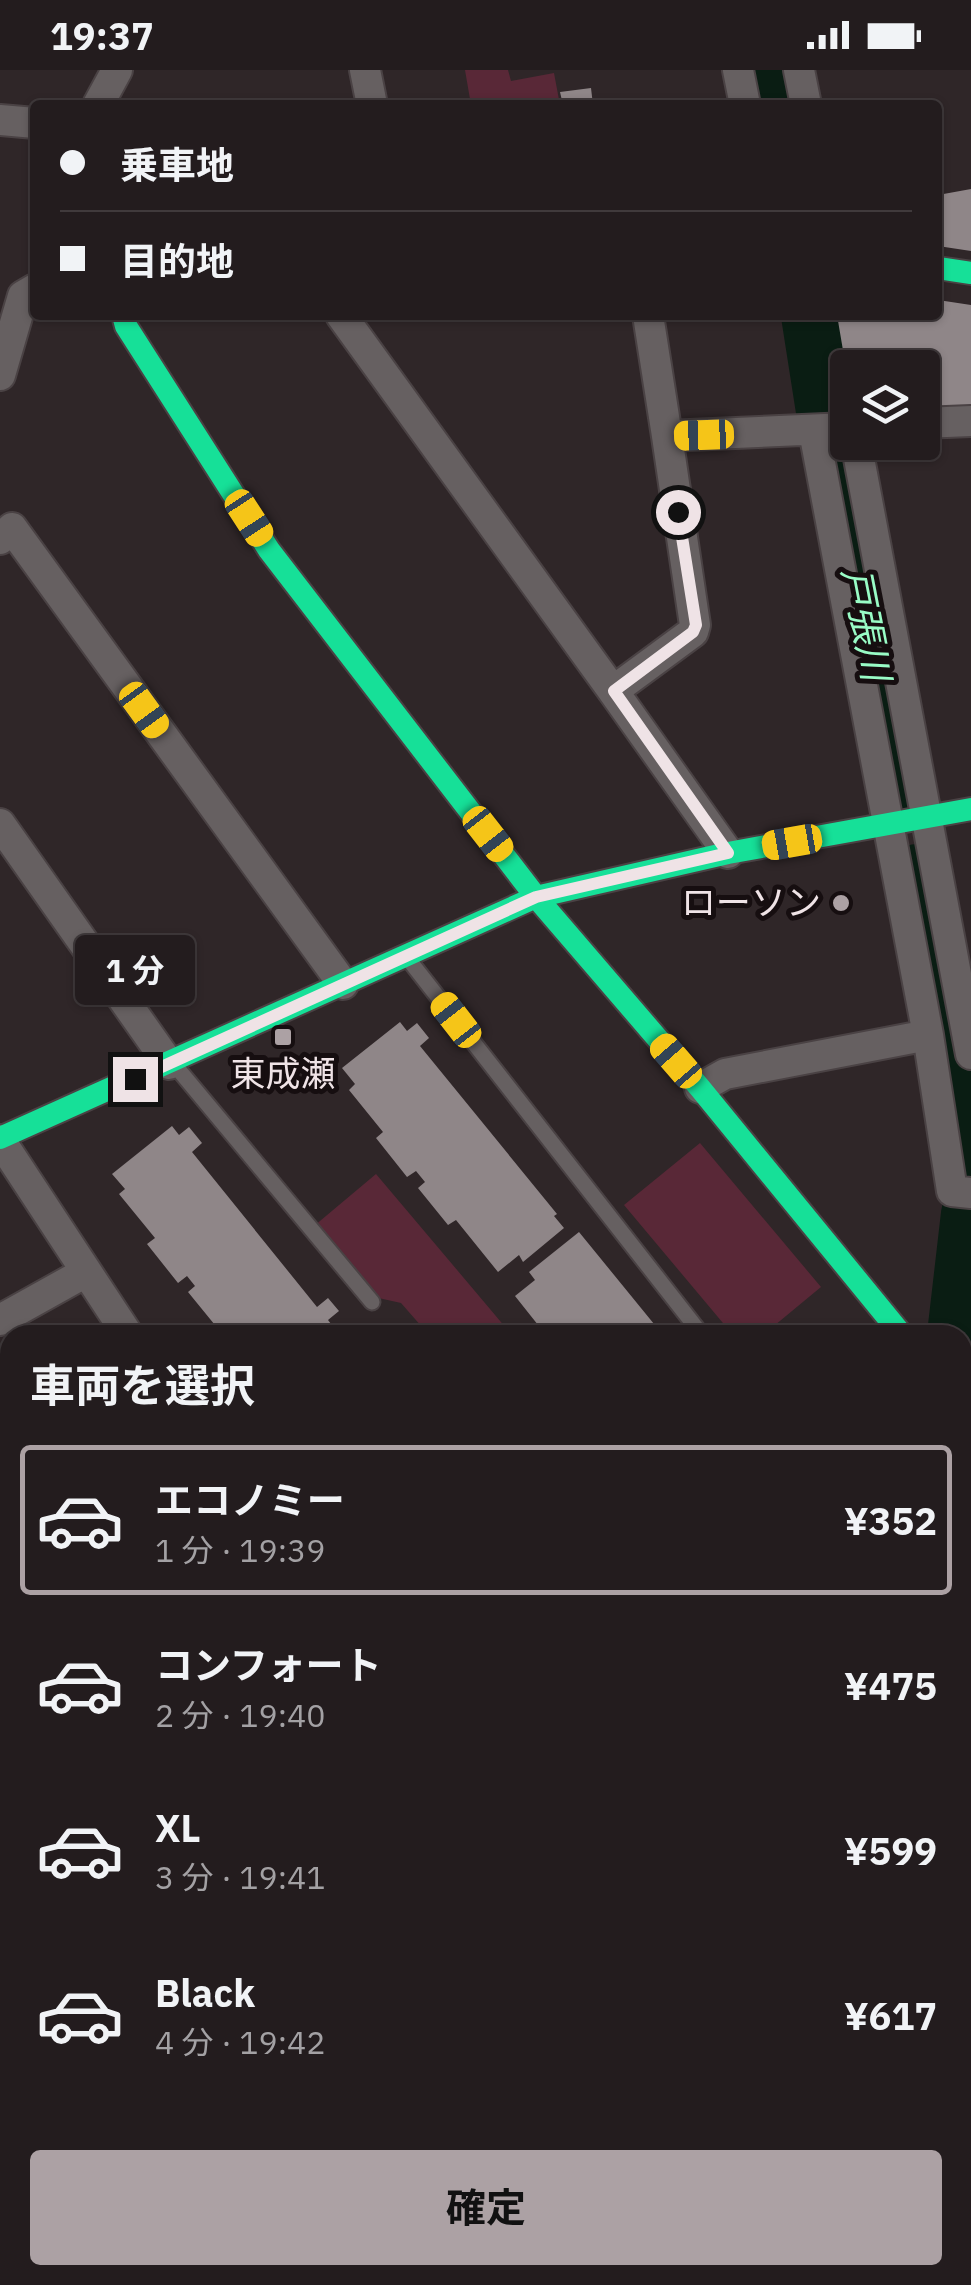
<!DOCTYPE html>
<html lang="ja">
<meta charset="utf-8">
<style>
:root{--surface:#231c1e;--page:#2f292b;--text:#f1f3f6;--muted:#a3a1a4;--line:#403a3c;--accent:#aca1a4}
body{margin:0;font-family:"IBM Plex Sans","Noto Sans JP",sans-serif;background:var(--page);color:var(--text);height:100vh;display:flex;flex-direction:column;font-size:38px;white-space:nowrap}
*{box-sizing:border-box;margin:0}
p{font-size:32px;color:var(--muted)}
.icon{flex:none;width:55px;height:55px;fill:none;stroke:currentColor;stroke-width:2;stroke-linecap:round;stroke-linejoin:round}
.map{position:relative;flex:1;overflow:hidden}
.panel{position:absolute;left:0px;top:1255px;width:972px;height:960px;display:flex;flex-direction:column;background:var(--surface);border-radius:30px 30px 0 0;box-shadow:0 2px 8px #0004,0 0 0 2px var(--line)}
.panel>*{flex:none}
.guide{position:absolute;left:30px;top:30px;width:912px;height:220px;border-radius:10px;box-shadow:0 2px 8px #0004,0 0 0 2px var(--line);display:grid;align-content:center;height:220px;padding:0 30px;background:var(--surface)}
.tools{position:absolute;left:830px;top:280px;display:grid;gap:20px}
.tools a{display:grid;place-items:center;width:110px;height:110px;border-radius:10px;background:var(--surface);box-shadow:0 2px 8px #0004,0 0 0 2px var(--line);font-size:50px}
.end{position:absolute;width:45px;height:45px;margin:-22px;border:12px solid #efe3e6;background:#111;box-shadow:0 0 0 5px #111}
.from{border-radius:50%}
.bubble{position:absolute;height:70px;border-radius:10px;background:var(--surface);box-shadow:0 2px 8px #0004,0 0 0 2px var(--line);font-size:32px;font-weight:700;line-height:70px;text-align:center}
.car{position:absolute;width:30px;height:60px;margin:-30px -15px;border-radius:12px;box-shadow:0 0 8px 2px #0007;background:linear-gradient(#f5c518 24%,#345 0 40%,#f5c518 0 76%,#345 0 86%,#f5c518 0)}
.guide b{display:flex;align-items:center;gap:35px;height:95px;font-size:38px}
.guide b+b{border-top:2px solid var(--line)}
.guide i{width:25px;height:25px;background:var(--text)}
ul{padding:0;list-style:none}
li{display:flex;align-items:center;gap:30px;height:150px;margin:0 20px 15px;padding:0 10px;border:5px solid transparent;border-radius:10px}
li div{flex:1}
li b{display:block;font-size:38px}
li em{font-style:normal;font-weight:700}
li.current{border-color:var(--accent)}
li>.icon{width:90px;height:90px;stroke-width:1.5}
h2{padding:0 30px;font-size:45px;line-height:120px}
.primary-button{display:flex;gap:20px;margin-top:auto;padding:20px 30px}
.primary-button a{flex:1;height:115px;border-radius:10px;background:var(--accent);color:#111;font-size:40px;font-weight:700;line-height:115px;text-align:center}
.status{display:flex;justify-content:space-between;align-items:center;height:70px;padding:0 50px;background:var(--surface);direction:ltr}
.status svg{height:28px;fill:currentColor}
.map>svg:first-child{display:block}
</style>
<div class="status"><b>19:37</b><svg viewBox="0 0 49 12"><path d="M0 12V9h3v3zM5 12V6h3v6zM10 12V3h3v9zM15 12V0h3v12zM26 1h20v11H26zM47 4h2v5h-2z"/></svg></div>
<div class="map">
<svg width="971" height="2215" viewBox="0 0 971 2215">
<rect width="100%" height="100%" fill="#2f2628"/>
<path fill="#592837" d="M 465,0 L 508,0 L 511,11 L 554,3 L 560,35 L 471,35 Z
M 700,1073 L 821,1217 L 763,1265 L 733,1265 L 624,1135 Z
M 376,1104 L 512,1265 L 429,1265 L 401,1233 L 374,1227 L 314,1156 Z"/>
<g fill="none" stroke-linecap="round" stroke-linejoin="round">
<path stroke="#0a1d13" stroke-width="60" d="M 766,0 L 773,35
M 811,245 L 826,341
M 836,401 L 900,723
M 917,804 L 969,1098
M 957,1265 L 971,1144"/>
</g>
<path fill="#8f8688" d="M 591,18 L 593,35 L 563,35 L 560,22 Z
M 971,119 L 971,181 L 938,176 L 938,125 Z
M 938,230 L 971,235 L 971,338 L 922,339 L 922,298 L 846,298 L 837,245 L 938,245 Z
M 400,952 L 407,961 L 417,953 L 429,968 L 420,976 L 557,1144 L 554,1146 L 564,1158 L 523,1192 L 519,1185 L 498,1202 L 456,1150 L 448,1155 L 418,1118 L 425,1112 L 416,1101 L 407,1107 L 376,1068 L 383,1062 L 349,1020 L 355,1014 L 342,998 Z
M 172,1056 L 179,1065 L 189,1057 L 202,1073 L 192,1082 L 317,1237 L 328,1228 L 339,1241 L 328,1250 L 334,1258 L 325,1265 L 237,1265 L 227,1253 L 219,1260 L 188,1222 L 195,1216 L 187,1206 L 178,1213 L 147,1174 L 155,1168 L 119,1124 L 125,1119 L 112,1104 Z
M 579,1162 L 663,1265 L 546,1265 L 515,1226 L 535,1210 L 529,1202 Z"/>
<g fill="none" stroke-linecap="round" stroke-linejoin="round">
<defs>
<path id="lane" d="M 409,890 L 702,1265
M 173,993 L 372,1232"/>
<path id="street" d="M 365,0 L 372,35
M 738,0 L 745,35
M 799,0 L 806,35
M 98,35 L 117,0
M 0,50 L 35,53
M 341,245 L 613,621
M 648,245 L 667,366 L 848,358
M 0,305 L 23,226 L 35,219
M 922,353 L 971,351
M 814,361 L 928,965 L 952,1121 L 971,1123
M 667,366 L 695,555 L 693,562 L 613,621 L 728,783
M 856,372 L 971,984
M 0,469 L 12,458 L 343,914
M 0,754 L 169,994
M 700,1018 L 725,1004 L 928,965
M 0,1070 L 128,1265
M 0,1250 L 86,1202
M 0,1688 L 10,1682"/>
<path id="fast" d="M 938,198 L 971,203
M 123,245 L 126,256 L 269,480 L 536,827 L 700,1018 L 902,1265
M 0,1068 L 536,827 L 728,783 L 971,739
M 534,2215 L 599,2205
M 838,2215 L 890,2205"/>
<path id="slow" d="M 0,2087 L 10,2096
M 962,2140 L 971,2139
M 962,2191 L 971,2189
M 120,2205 L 130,2215"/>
<path id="jam" d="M 962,1343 L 971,1355"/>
</defs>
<use href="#lane" stroke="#4a4244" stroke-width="19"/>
<use href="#street" stroke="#4a4244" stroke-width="34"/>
<use href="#fast" stroke="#4a4244" stroke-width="26"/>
<use href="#slow" stroke="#4a4244" stroke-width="26"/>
<use href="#jam" stroke="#4a4244" stroke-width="26"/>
<use href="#lane" stroke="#666061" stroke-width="15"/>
<use href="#street" stroke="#666061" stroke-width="30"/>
<use href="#fast" stroke="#16e098" stroke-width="22"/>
<use href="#slow" stroke="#ffcf43" stroke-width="22"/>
<use href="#jam" stroke="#f24e42" stroke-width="22"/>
</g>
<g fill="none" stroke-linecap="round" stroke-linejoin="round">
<path stroke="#efe3e6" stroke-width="12" d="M 135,1009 L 536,827 L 728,783 L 614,621 L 693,562 L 696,555 L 678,442"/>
</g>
<g fill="#aca1a4" stroke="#160e10" stroke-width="4">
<circle cx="841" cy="833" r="10"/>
<rect x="273" y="957" width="20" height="20" rx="5"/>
</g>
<g text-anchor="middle" stroke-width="10" stroke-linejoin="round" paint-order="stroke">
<g font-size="35" fill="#efe3e6" stroke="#160e10" text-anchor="end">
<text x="821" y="845">ローソン</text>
<text x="283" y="1016" text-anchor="middle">東成瀬</text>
</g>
<g font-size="38" font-style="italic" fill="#99fcc6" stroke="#160e10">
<text transform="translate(866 554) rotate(79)" y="13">戸張川</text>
</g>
</g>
</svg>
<div class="tools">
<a><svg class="icon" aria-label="layers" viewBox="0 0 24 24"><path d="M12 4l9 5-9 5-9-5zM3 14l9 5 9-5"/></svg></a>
</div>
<i class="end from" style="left:678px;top:442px"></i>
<i class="end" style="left:135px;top:1009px"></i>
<div class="bubble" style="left:75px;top:865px;width:120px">1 分</div>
<i class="car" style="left:704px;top:365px;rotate:268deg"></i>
<i class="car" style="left:249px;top:448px;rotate:147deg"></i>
<i class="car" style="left:144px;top:640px;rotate:144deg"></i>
<i class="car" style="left:488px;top:764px;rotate:142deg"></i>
<i class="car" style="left:792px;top:772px;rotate:260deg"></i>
<i class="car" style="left:456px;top:950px;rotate:322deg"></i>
<i class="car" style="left:676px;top:991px;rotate:319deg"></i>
<div class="guide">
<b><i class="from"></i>乗車地</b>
<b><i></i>目的地</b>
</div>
<section class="panel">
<h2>車両を選択</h2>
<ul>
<li class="current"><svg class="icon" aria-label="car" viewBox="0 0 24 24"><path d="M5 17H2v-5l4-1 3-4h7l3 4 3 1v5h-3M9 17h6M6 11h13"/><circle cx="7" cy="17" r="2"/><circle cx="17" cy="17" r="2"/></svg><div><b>エコノミー</b><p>1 分 · 19:39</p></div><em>¥352</em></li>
<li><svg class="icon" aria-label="car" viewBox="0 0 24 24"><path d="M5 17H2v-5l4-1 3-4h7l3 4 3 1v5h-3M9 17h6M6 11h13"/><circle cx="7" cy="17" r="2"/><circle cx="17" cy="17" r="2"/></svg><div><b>コンフォート</b><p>2 分 · 19:40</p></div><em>¥475</em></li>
<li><svg class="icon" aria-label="car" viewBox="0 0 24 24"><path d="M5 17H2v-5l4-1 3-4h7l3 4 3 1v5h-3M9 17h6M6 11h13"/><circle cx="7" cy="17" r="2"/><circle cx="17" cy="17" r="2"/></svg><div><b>XL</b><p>3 分 · 19:41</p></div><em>¥599</em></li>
<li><svg class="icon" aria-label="car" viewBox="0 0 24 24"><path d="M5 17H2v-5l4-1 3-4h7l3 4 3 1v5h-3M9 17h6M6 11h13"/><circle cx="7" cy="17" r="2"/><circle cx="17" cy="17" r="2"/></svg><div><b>Black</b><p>4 分 · 19:42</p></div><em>¥617</em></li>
</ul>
<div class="primary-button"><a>確定</a></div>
</section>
</div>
